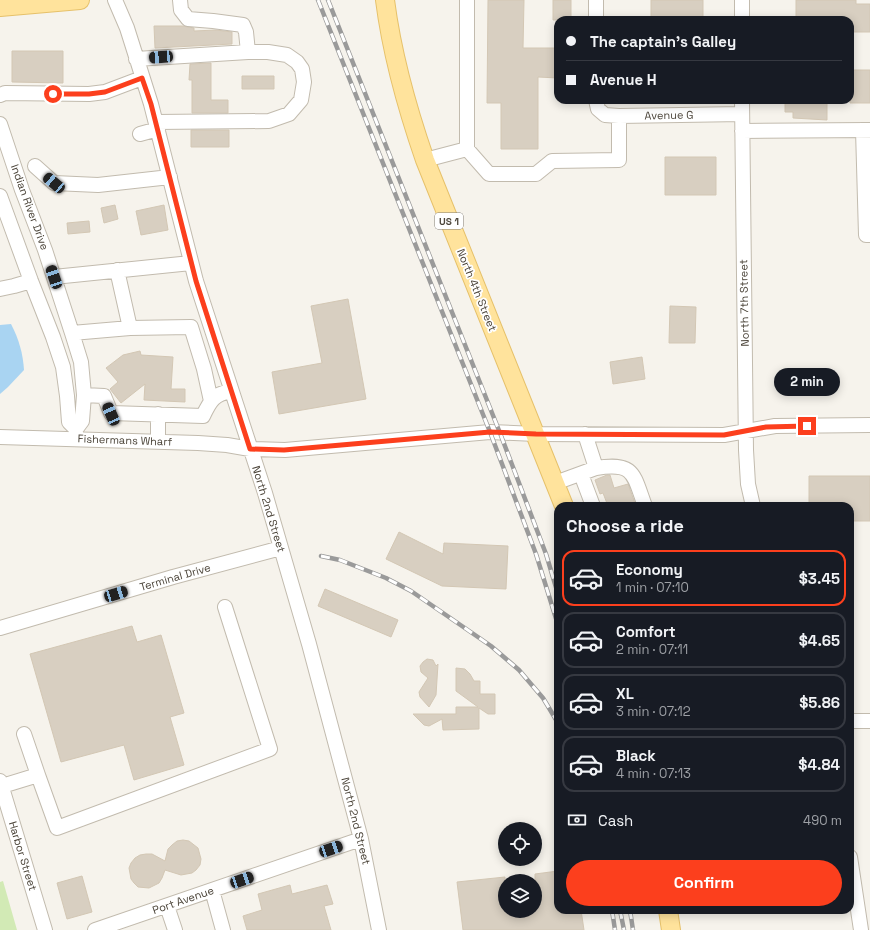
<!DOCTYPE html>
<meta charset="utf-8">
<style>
:root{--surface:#171b24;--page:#242831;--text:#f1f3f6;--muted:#9ea1a6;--line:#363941;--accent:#fc3f1d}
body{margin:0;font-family:"Space Grotesk",sans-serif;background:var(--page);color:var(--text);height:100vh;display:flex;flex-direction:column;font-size:15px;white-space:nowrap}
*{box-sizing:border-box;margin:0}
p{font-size:13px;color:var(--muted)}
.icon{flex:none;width:22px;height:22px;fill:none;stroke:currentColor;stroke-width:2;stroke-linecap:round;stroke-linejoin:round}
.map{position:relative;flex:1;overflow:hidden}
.details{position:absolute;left:554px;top:502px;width:300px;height:412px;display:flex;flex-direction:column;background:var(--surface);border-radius:12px;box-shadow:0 2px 10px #0003}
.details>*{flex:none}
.top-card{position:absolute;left:554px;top:16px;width:300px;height:88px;border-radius:12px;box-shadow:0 2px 10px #0003;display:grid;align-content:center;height:88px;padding:0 12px;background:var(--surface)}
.controls{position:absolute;left:498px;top:822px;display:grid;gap:8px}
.controls a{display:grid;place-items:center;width:44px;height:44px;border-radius:50%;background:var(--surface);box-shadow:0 2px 10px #0003;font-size:20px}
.end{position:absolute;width:18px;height:18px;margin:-9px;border:5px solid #fc3f1d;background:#fff;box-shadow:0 0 0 2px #fff}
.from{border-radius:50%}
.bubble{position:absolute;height:28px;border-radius:14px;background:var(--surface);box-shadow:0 2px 10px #0003;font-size:13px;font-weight:700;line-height:28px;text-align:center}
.car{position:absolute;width:12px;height:24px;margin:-12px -6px;border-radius:5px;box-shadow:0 0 3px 1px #0007;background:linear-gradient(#222 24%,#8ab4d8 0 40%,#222 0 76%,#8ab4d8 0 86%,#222 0)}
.top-card b{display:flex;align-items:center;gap:14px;height:38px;font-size:15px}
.top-card b+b{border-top:1px solid var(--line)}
.top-card i{width:10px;height:10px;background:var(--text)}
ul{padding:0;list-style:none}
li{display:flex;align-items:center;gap:12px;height:56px;margin:0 8px 6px;padding:0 4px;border:2px solid var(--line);border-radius:12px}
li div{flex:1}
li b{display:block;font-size:15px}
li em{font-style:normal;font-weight:700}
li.on{border-color:var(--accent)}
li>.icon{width:36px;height:36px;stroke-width:1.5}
h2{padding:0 12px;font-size:18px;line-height:48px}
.pay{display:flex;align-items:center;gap:10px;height:44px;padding:0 12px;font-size:15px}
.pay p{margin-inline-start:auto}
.action{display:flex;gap:8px;margin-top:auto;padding:8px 12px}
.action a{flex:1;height:46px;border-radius:24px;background:var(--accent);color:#fff;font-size:16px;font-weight:700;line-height:46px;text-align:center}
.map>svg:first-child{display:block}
</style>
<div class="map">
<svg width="870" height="930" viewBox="0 0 870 930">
<rect width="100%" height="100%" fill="#f6f3ec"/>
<path fill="#d2eab5" d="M 3,881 L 17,930 L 0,930 L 0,882 Z"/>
<path fill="#a9d4f2" d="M 11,324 C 19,339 23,354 24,370 L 8,387 L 0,394 L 0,325 Z"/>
<path fill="#d8cfc1" stroke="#d3c7b4" d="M 488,0 L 524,0 L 523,48 L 558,48 L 558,78 L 538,77 L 538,149 L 501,149 L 501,103 L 487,103 Z
M 553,0 L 571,0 L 571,20 L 553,20 Z
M 651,0 L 703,0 L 703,19 L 651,19 Z
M 796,0 L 856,0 L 856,4 L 870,4 L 870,32 L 850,32 L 850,20 L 796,20 Z
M 154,26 L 183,26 L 194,28 L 194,31 L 216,30 L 232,32 L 232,44 L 155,48 Z
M 12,51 L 63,51 L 63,83 L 12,82 Z
M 211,63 L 211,100 L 228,100 L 228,113 L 192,113 L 192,80 L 189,80 L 190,64 Z
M 850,70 L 870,70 L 870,103 L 850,103 Z
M 242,76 L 274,76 L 274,89 L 242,89 Z
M 785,100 L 827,100 L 827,120 L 793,118 L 793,112 L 785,112 Z
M 191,130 L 229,130 L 229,147 L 191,147 Z
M 665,157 L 716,157 L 716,195 L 665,195 Z
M 115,205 L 118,219 L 104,223 L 101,208 Z
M 164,205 L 168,230 L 141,235 L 136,211 Z
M 89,221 L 90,232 L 68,234 L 67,223 Z
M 348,299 L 366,399 L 279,414 L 272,372 L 322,363 L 311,306 Z
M 670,306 L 696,307 L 695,343 L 669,343 Z
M 140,351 L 141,355 L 173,357 L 171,389 L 185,389 L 185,402 L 144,400 L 145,384 L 121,403 L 110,389 L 118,382 L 106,368 L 123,355 Z
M 642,357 L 645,379 L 613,384 L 610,362 Z
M 607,475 L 610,475 L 614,488 L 628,484 L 636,506 L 608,506 L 603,493 L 600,494 L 595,480 Z
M 809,476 L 870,476 L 870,521 L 850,521 L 850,506 L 809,506 Z
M 399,532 L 443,554 L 444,543 L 508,546 L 506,589 L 442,586 L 386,559 Z
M 325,589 L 398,620 L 391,637 L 318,606 Z
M 132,626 L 137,642 L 161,635 L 184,713 L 170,717 L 184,765 L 134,780 L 124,745 L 61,762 L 30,654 Z
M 427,659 L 433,660 L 436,666 L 438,664 L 436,695 L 429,707 L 420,697 L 419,692 L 428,678 L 421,672 L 420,666 L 423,662 Z
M 456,668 L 465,669 L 470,674 L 474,681 L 480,681 L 480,694 L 495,694 L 495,714 L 488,714 L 479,708 L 479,729 L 443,730 L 442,719 L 429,726 L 424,725 L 413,714 L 456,714 L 456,707 L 478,707 L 456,691 Z
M 183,840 L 189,841 L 198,848 L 201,859 L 200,865 L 196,870 L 192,873 L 181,875 L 165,870 L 162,878 L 159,883 L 149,888 L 138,887 L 134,883 L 131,879 L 129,868 L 131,863 L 135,858 L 140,855 L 146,854 L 152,854 L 165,861 L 168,849 L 172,845 L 177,841 Z
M 558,871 L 558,910 L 581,910 L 584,930 L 463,930 L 457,882 L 505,877 L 505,911 L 535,911 L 535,874 Z
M 82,876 L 92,912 L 67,919 L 57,883 Z
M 290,885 L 292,894 L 327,885 L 333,904 L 324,906 L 331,930 L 247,930 L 243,916 L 262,910 L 258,894 Z"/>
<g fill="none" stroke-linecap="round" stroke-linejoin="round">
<defs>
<path id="minor" d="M 115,0 L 127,28 L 151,104 L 196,281 L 265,493 L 309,644 L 361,839 L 379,930
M 596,20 L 596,0
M 742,20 L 742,0
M 136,59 L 248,52 L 246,32 L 243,25 L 213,21 L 188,19 L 181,10 L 180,0
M 0,95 L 5,93 L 89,94 L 105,92 L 142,78
M 596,100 L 598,109 L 605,115 L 619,116 L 742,114
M 742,100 L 746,450 L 748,484 L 753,506
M 156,122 L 269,121 L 289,114 L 301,100 L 304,82 L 302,69 L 297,62 L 287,55 L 268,52 L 248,52
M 0,124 L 22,190 L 45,250 L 72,333 L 81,362 L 84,395 L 82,421 L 76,429
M 863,130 L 866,235 L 870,235
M 742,131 L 870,130
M 140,134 L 158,129
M 467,149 L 489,174 L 536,174 L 552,161 L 619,160 L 619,116
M 425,160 L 467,149 L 467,0
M 35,166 L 54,183 L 98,185 L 170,177
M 0,196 L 31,281 L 53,337 L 63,367 L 67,396 L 69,422 L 76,429 L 76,438
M 117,270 L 130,328
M 54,277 L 191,263
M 0,289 L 14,286 L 31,281
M 72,333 L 130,328 L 191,327 L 204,369 L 211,401
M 84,395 L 104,396 L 111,413 L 203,416 C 210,401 214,394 231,391
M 585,434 L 596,468 C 635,462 633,474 645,506
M 0,437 L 198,443 L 227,445 L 250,449 L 285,450 L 490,432 L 536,434 L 724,435 L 775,426 L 870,425
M 158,442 L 158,414
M 581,474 L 593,506
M 555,483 L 596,468
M 0,628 L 173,577 L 281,548
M 850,721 L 870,721
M 38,775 L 57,828 L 270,749 L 225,607
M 0,781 L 45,930
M 2,786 L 38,775 L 24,734
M 850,857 L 861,930
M 212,890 L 223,930
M 167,906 L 175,930
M 95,930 L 361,839"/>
<path id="major" d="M 385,0 C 392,55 407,108 425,160 L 564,506
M 0,7 L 80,0
M 668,910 L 671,930"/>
</defs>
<use href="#minor" stroke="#c2bbae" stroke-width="16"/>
<use href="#major" stroke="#e6c16a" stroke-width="20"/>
<use href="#minor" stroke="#fff" stroke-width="14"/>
<use href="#major" stroke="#ffe39c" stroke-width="18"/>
<defs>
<path id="rail" d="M 318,0 L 490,432 L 536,554 L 558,625
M 328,0 L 500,433 L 546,554 L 558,594
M 321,556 L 340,560 L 386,578 L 411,591 L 491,646 L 519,670 L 543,698 L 558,723
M 612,910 L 615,930
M 620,910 L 624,930
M 630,910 L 633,930"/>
</defs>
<use href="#rail" stroke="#9a9a9a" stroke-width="4.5"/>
<use href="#rail" stroke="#fff" stroke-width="3" stroke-dasharray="9" stroke-linecap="butt"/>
</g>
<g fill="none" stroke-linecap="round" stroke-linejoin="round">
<path stroke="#fc3f1d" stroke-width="5" d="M 53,94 L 89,94 L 105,92 L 142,78 L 151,104 L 196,281 L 250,449 L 284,450 L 490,432 L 536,434 L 724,435 L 766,427 L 807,426"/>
</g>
<g text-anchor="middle" stroke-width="3.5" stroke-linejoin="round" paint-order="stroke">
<rect fill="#fff" stroke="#817c74" stroke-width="1" x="435" y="213" width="28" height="16" rx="3"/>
<g font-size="10" font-weight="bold" fill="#4b4439">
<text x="449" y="225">US 1</text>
</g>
<g font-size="11" fill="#4b4439" stroke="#fff">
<text transform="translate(669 115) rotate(-1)" y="4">Avenue G</text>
<text transform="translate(30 207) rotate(70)" y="4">Indian River Drive</text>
<text transform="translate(477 290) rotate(68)" y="4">North 4th Street</text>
<text transform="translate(744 303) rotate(-91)" y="4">North 7th Street</text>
<text transform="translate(125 440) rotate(2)" y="4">Fishermans Wharf</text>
<text transform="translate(269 509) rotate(73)" y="4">North 2nd Street</text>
<text transform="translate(175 577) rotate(-16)" y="4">Terminal Drive</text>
<text transform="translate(356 821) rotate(76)" y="4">North 2nd Street</text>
<text transform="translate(23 856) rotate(73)" y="4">Harbor Street</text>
<text transform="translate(183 900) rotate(-19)" y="4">Port Avenue</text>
</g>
</g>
</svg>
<div class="controls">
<a><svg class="icon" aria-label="locate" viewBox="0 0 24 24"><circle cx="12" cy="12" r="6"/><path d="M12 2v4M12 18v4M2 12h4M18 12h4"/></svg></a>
<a><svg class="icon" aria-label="layers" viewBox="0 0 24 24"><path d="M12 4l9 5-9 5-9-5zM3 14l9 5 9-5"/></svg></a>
</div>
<i class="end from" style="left:53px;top:94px"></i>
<i class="end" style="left:807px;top:426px"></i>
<div class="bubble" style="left:774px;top:368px;width:66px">2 min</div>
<i class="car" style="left:161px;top:57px;rotate:266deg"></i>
<i class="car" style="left:54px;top:183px;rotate:310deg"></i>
<i class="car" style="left:54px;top:277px;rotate:341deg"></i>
<i class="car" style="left:111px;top:414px;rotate:336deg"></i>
<i class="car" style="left:116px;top:594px;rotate:73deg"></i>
<i class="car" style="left:331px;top:849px;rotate:71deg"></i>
<i class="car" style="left:242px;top:880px;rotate:71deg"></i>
<div class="top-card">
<b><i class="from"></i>The captain's Galley</b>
<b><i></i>Avenue H</b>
</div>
<section class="details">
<h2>Choose a ride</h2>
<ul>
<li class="on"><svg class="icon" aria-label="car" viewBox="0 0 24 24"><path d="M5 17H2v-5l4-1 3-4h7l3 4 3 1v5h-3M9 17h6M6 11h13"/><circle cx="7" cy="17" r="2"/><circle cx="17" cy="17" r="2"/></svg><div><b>Economy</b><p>1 min · 07:10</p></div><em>$3.45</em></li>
<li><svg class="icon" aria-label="car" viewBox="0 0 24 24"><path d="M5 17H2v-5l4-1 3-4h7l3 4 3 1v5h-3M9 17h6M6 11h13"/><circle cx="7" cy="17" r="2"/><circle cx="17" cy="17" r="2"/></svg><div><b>Comfort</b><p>2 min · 07:11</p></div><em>$4.65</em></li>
<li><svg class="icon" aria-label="car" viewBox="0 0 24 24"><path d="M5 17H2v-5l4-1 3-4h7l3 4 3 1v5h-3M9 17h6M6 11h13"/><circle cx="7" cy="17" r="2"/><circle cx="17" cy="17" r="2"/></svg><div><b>XL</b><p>3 min · 07:12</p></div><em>$5.86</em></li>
<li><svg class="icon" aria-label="car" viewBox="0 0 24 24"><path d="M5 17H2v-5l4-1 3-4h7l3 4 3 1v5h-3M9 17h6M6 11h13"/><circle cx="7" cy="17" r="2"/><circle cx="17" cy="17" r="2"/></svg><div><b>Black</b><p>4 min · 07:13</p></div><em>$4.84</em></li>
</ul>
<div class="pay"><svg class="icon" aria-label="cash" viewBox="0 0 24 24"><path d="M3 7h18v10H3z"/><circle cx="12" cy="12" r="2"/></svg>Cash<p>490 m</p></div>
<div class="action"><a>Confirm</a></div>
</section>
</div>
